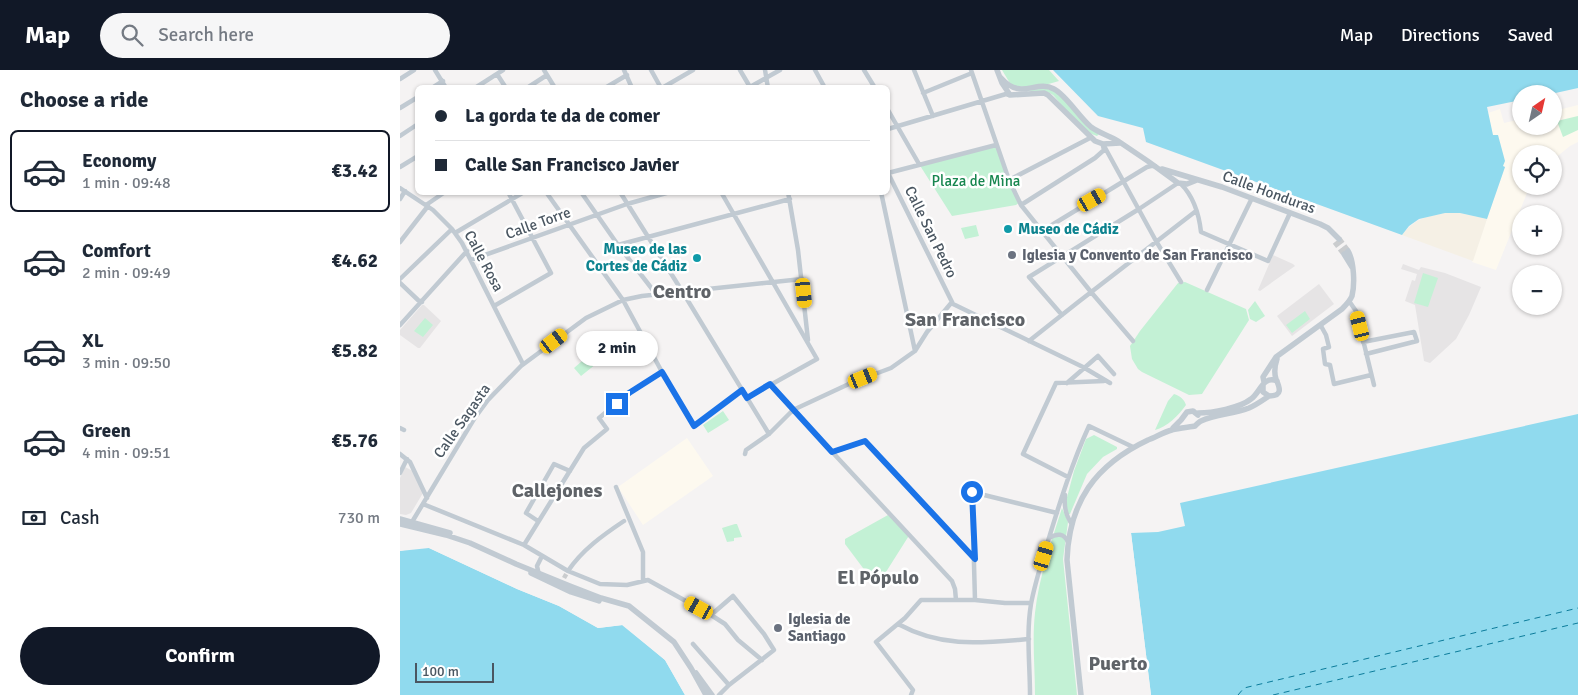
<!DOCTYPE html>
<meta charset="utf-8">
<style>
:root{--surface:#fff;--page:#f6f6f7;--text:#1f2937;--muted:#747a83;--line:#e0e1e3;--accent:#111827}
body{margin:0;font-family:Signika,sans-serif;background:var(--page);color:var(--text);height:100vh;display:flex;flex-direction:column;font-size:19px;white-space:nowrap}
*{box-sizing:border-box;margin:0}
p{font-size:16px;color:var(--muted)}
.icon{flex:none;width:28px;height:28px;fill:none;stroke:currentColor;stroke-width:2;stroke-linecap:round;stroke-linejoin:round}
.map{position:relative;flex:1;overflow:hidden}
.drawer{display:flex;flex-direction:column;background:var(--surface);width:400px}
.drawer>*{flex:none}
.guide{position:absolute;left:15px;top:15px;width:475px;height:110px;border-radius:8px;box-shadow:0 1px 4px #0004;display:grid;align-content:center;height:110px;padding:0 20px;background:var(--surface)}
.needle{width:32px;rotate:34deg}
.buttons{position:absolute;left:1112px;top:15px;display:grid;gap:10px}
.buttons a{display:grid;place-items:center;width:50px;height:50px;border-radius:50%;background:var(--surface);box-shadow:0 1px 4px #0004;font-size:25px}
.scale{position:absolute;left:15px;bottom:12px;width:79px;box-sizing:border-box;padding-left:5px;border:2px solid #4a5661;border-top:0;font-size:14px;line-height:18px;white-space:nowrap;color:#4a5661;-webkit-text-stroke:4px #fff;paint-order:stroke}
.end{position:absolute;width:22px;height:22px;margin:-11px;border:6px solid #1a73e8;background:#fff;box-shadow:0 0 0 2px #fff}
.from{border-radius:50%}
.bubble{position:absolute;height:35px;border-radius:18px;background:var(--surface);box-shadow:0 1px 4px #0004;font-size:16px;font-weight:700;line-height:35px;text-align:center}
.car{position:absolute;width:15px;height:30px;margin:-15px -8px;border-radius:6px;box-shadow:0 0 4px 1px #0007;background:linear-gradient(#f5c518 24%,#345 0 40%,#f5c518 0 76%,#345 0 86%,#f5c518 0)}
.guide b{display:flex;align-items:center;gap:18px;height:48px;font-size:19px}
.guide b+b{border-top:1px solid var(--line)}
.guide i{width:12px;height:12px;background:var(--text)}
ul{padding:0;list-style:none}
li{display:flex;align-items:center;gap:15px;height:82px;margin:0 10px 8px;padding:0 10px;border:2px solid transparent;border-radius:8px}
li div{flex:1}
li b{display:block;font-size:19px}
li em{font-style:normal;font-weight:700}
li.on{border-color:var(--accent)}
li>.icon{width:45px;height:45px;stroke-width:1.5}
h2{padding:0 20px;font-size:22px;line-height:60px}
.pay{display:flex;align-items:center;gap:12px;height:55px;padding:0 20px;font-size:19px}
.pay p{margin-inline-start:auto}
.action{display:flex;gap:10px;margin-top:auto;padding:10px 20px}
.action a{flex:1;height:58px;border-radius:30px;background:var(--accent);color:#fff;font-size:20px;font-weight:700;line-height:58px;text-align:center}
header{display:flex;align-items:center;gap:30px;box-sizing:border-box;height:70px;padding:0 25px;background:var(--accent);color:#fff}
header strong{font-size:24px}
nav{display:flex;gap:28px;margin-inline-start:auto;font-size:18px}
.search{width:350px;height:45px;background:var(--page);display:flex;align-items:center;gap:12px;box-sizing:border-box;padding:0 18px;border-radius:28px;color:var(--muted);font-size:19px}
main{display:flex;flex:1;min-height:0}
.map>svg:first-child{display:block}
</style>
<header>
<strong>Map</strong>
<div class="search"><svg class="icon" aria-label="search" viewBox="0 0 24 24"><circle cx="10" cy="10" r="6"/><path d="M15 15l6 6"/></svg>Search here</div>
<nav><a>Map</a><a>Directions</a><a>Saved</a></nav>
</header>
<main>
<section class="drawer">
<h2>Choose a ride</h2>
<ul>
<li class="on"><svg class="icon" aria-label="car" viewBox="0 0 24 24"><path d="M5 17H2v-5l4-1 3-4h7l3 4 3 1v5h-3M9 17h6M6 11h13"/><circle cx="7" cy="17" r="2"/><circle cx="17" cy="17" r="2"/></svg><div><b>Economy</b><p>1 min · 09:48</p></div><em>€3.42</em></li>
<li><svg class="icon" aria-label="car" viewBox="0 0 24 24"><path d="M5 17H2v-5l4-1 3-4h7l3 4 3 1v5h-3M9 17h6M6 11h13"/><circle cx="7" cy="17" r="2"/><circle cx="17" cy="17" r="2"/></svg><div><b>Comfort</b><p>2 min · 09:49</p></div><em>€4.62</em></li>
<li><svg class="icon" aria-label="car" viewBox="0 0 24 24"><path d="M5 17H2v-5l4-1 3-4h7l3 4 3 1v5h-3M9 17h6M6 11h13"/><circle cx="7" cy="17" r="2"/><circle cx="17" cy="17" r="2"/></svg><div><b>XL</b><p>3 min · 09:50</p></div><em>€5.82</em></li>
<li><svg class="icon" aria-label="car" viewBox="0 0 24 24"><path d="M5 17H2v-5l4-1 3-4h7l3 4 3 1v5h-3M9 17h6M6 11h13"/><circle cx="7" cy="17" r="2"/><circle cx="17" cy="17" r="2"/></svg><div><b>Green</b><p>4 min · 09:51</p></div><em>€5.76</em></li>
</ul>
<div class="pay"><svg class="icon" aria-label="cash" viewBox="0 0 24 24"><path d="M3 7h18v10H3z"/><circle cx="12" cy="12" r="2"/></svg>Cash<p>730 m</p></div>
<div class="action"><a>Confirm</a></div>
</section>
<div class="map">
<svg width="1178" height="625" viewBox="0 0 1178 625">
<rect width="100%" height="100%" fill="#f5f3f3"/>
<path fill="#fdf9ef" d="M 1178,35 L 1178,72 L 1170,76 L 1154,89 L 1154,84 L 1121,84 L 1121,116 L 1131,116 L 1127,123 L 1096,200 L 1072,192 L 1105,97 L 1103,96 L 1098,65 L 1093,66 L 1088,43 L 1100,39 L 1104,53 L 1121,49 L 1121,56 L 1154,56 L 1154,41 Z
M 287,368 L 313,406 L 243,455 L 218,417 Z"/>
<path fill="#e6e4e5" d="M 873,185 L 893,194 L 895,196 L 860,221 L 858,220 Z
M 1003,194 L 1019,200 L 1021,197 L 1045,203 L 1081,217 L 1069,245 L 1056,269 L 1030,293 L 1024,291 L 1015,235 L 1005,231 L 1012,210 L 1015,211 L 1017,204 L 1001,199 Z
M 919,214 L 934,234 L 892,266 L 877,246 Z
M 22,235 L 24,235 L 41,251 L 20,278 L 18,278 L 0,265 L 0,260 Z
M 5,397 L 13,401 L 23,423 L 11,443 L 6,445 L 0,444 L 0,408 Z"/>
<path fill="#c3f1d5" d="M 602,0 L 649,0 L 659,11 C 644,16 627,19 611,15 Z
M 644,18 L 656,21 L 699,64 L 697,66 C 679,61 665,38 653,25 L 648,22 L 624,21 Z
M 1178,46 L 1178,60 L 1163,67 L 1157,51 Z
M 596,75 L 620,132 L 616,135 L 552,146 L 519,94 Z
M 576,155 L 579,166 L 565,169 L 561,158 Z
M 1023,203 L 1038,208 L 1028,237 L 1014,233 Z
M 785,212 L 846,239 L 849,250 L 802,324 L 789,325 L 742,302 L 738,299 L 732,289 L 730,276 L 740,261 L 778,213 Z
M 855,231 L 865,246 L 856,252 L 850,249 L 848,240 Z
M 905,241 L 910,249 L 892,263 L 886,255 Z
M 25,248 L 33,255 L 23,267 L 14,261 Z
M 189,285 L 196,294 L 181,306 L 174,298 Z
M 774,324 C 780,326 784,329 786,335 C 779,345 767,357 755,360 L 768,331 Z
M 323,341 L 329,350 L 308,363 L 303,355 Z
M 694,365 L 717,377 L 717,379 L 703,387 L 687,404 L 670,444 L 668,444 L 666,431 L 674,401 L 686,369 Z
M 662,438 L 668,452 L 663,489 L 677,625 L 635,625 C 635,598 632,570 635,543 C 639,507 651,473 662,438 Z
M 488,445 L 510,464 L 479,513 L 469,506 L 445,474 L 445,469 Z
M 335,454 L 337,454 L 342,467 L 334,468 L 334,471 L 327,472 L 322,458 Z"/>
<path fill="#f5f0e5" d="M 1045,143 L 1060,143 L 1087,149 L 1073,191 L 1002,165 C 1016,148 1025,147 1045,143 Z"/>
<path fill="#90daee" d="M 653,0 L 1178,0 L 1178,18 L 1151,24 L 1121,24 L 1121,30 L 1087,37 L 1093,65 L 1098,65 L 1105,91 L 1103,96 L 1105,97 L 1087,149 L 1060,143 L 1045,143 L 1019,149 L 1009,156 L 1002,165 L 746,72 L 743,58 L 698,46 Z
M 1178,344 L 1178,625 L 751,625 L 731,463 L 758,462 L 785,456 L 780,433 Z
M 14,478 L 29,478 L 117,519 L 159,536 L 198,558 L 222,555 L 265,590 L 285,625 L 0,625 L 0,481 Z"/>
<path fill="#f5f3f3" d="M 731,463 L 751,625 L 748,625 L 729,464 Z
M 14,476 L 30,476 L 118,517 L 160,534 L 198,555 L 224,553 L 267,589 L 288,625 L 285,625 L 265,590 L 223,555 L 198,558 L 159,536 L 117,519 L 29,478 L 0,481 L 0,478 Z"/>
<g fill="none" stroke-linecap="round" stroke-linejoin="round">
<path stroke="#0c7c9b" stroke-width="1" stroke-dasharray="6 5" stroke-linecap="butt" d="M 838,625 L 844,618 L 1178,538
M 873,625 L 1178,553"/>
<path stroke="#caccce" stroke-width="4.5" stroke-dasharray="4.5 2" stroke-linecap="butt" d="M 164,508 L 168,501"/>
<path stroke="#caccce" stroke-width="5.5" stroke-dasharray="5.5 3" stroke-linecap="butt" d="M 939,169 L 948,181
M 935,172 L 944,184"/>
<path stroke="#c1cad2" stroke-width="4.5" d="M 35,0 L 46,18
M 144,0 L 155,18
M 224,0 L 232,18
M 251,0 L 261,18
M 340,0 L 350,17 L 380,0
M 365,0 L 368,18
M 415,0 L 425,18
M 464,0 L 475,18
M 514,0 L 533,46
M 571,0 L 609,110 L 621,135 L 691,222 L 733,271
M 97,4 L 106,18
M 0,9 L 14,0
M 32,18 L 43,11
M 75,18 L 103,0
M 127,18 L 147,5
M 205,18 L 227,5
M 262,18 L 293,0
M 523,23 L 572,3
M 0,38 L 18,27
M 488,40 L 519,94
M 488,59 L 606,24 L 609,25
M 0,66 L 18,54
M 703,74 L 756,171 L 781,212
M 0,97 L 18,86
M 488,103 L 553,234 L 683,297 L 710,313
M 488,103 L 596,75
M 609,110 L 690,68
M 781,114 C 794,127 799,144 801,162 L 868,191 L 890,143
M 0,118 L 33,140 L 52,159 L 62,173 L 123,294
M 146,122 L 223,230 L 262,302 L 294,356 L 342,320
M 181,122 L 218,175 L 256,224
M 220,122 L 282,221 L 369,364
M 321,122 L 417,289 L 347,328
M 388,122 L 398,180 L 408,270
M 481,122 L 515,281
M 0,129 L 5,121
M 26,135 L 45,122
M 621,135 L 695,88 L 704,80 L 703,76
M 642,161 L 747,97 L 751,96 L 755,96
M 55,163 L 124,122
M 0,172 L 28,136
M 218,175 L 390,129
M 71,190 L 227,134 L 270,122
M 0,209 L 52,159
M 0,213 L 18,230 L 22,232
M 807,220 L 852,128
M 949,231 L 956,241 L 974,315
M 94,236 L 151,203 L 108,122
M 662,245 L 629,207 L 739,139 L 778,113
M 0,255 L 67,181
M 921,256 L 926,265 L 929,277 L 923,279 L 925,294 L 930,295 L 934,314 L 971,305
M 629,271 L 677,233 L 796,141
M 963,272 L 1014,262 L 1017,271 L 966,284
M 667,313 L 698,286 L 714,304
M 370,315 L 552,511 L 555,519 L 556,530
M 0,358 L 4,360
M 433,382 L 465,371 L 575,489
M 0,384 L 10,392 L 27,428
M 345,384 L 346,380 L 369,364 L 393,340 L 451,313 L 491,298 L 515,281 L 527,262 L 552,232
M 0,403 L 7,389
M 668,407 L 623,384 L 656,313 L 704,311
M 142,415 L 157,421
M 216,417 L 243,482 L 243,510
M 665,425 C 664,435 665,445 672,454
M 23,434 L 124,475 L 168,501 L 200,514 L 227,515 L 248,510 L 311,545 L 325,554 L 338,570 L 362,590
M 138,451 L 126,443 L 154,394 L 170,401
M 9,453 L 12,452 L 74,349 L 88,330 L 121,296 L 186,248 L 223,230 L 242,226 L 402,209
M 649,468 C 657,463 664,463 668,472
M 124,475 L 184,378 L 207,359 L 199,348 L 229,323 L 262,302
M 168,501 C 182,480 203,465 224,451
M 139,505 L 137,496 L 142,486
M 575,530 L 572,422 L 657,443
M 311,545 L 333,526 L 364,564 L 374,580 L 329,615 L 319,625
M 498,554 C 542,578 581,573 629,569
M 293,574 L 329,615
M 511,625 L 513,620 L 476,572 L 505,548 L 521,530 L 575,530 L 605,533 L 631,533
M 630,625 C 630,595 626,564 631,534 C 635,512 642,492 648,471 C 660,432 672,393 689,356 L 733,377"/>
<path stroke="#c1cad2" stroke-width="5.5" d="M 597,0 L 602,13 L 610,25 L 644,23 L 648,25 L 695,71 L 703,74 L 720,73
M 601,8 C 621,31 636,9 654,19 C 666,25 679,47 691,57 C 699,63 710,66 718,71 C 738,84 758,98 778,113 L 787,114 L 797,110
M 762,99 L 822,117 L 920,154 L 928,158 L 939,169
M 944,184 L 952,197
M 864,312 L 863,307 L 876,287 L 942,239 C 946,235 950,231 952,226 C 955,214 954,191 948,181
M 863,315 L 863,322 L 869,326 C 883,326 880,318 876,309 C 874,303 875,295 877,289
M 798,343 C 812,343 840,338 851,329 C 860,323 863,305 877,311
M 773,358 L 781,350 L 787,342 L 793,341 L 798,345
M 0,449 L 50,463
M 0,454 L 46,465 L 70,473 L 116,494 L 170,516 L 201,528 L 229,536 L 274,572 L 291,598 L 306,625
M 131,503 L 171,522 L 199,531
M 296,603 L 312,625
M 681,625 L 667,490 C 669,432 695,395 748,370 C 756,367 764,362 772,360 C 778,358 791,357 795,356 C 797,354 799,352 801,351 C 815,344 834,344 849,338 C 856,335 863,330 869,326"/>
</g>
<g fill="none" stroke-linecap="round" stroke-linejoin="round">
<path stroke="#1a73e8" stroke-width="6" d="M 217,334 L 229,323 L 262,302 L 294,356 L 342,320 L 347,328 L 370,314 L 432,382 L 465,371 L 575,489 L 572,422"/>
</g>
<g fill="#0f9aa8" stroke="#fff" stroke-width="2">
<circle cx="608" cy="159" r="5"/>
<circle cx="297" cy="188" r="5"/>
</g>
<g fill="#6b7280" stroke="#fff" stroke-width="2">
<circle cx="612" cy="185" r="5"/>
<circle cx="378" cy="558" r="5"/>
</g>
<g text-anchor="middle" stroke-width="5" stroke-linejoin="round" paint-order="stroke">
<g font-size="15" fill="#17864f" stroke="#fff">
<text x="576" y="116">Plaza de Mina</text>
</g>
<g font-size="15" fill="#4a5661" stroke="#fff">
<text transform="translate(869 122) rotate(20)" y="5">Calle Honduras</text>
<text transform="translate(138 153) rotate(-20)" y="5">Calle Torre</text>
<text transform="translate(531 162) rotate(64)" y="5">Calle San Pedro</text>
<text transform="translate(84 191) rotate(62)" y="5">Calle Rosa</text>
<text transform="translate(62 351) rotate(-55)" y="5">Calle Sagasta</text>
</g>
<g font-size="15" font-weight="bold" fill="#0d838f" stroke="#fff" text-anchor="start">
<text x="618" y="164">Museo de Cádiz</text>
<text x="287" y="184" text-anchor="end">Museo de las<tspan x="287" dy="17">Cortes de Cádiz</tspan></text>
</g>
<g font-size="15" font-weight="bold" fill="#5b616d" stroke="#fff" text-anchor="start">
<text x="622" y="190">Iglesia y Convento de San Francisco</text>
<text x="388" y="554">Iglesia de<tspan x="388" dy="17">Santiago</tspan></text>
</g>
<g font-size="20" font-weight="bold" fill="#5f6368" stroke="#fff">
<text x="282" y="228">Centro</text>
<text x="565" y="256">San Francisco</text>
<text x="157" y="427">Callejones</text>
<text x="478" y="514">El Pópulo</text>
<text x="718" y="600">Puerto</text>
</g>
</g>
</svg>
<div class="buttons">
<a><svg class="needle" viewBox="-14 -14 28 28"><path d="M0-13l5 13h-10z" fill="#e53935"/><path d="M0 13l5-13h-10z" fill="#747a83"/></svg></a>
<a><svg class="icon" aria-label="locate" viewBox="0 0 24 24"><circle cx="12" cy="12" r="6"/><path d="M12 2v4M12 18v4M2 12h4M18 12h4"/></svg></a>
<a>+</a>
<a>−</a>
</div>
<div class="scale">100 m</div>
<i class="end from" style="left:572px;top:422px"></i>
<i class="end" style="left:217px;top:334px"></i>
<div class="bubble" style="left:176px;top:261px;width:82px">2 min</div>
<i class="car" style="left:692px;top:130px;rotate:60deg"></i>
<i class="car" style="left:404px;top:223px;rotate:174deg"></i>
<i class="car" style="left:960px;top:256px;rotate:346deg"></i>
<i class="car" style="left:154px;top:271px;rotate:53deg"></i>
<i class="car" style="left:463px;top:308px;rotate:68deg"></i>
<i class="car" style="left:644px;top:486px;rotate:17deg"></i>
<i class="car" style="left:299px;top:538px;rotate:299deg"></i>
<div class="guide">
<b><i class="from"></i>La gorda te da de comer</b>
<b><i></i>Calle San Francisco Javier</b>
</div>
</div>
</main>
